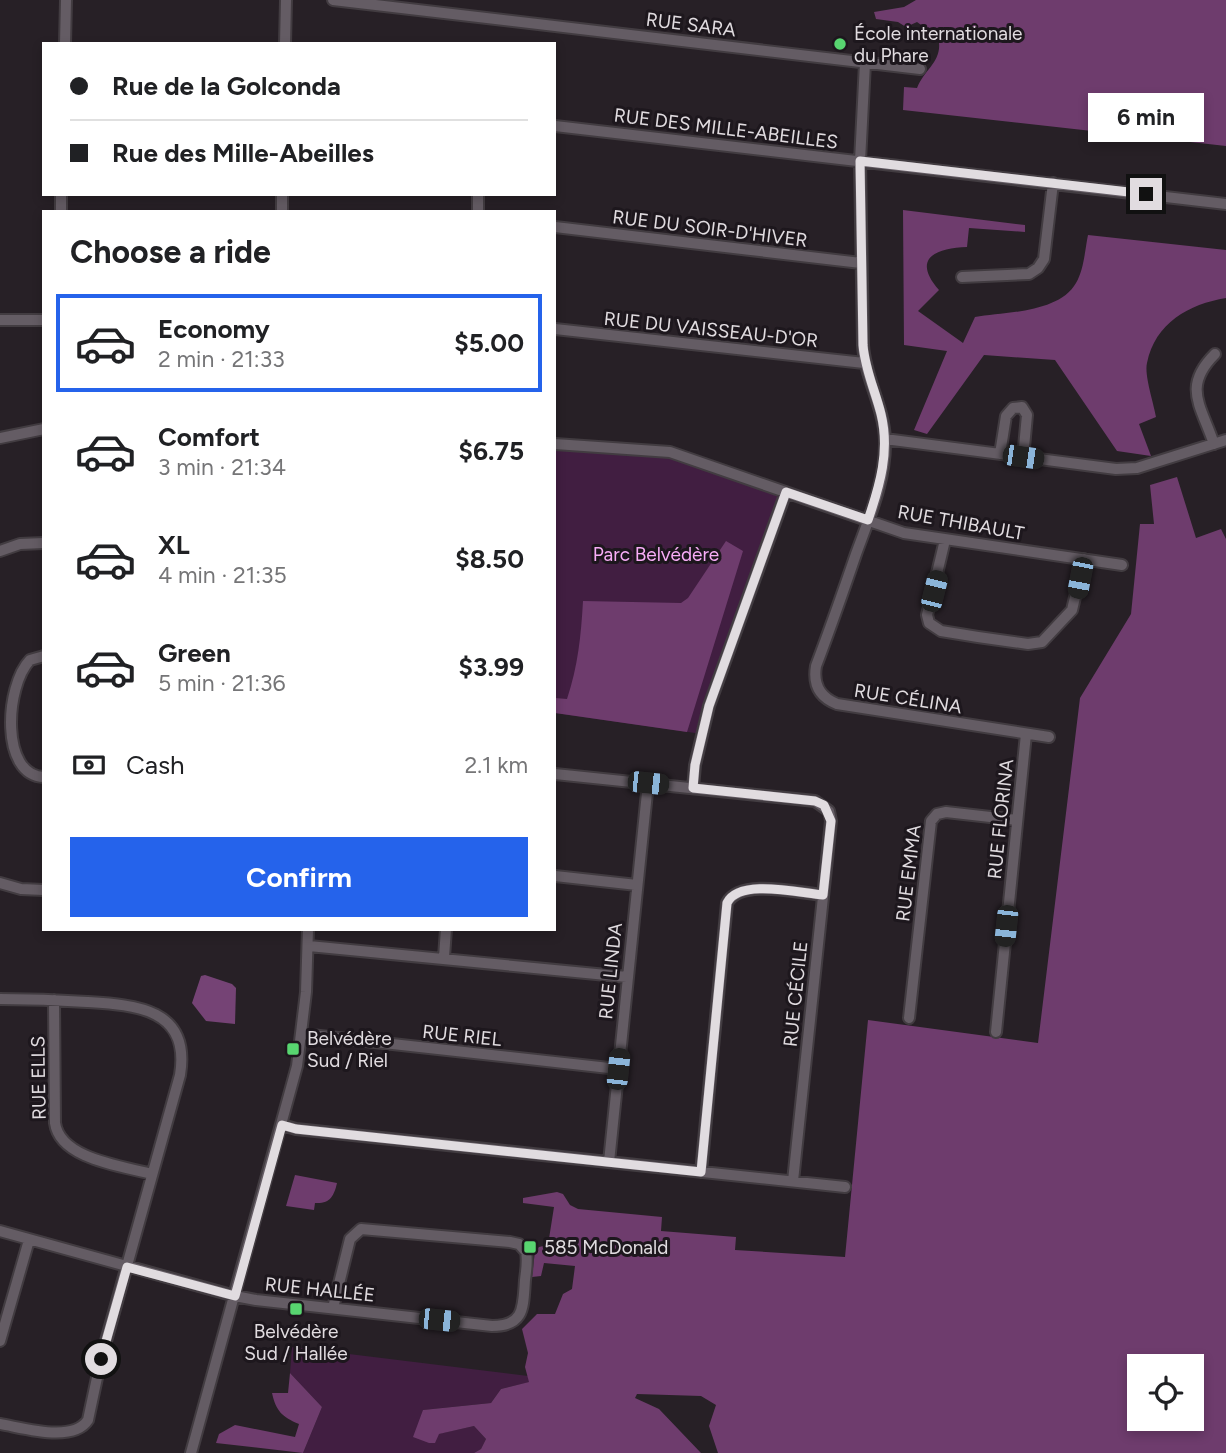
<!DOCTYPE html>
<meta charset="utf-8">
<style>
:root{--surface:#fff;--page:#f6f6f6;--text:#202124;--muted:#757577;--line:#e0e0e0;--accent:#2563eb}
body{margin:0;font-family:Figtree,sans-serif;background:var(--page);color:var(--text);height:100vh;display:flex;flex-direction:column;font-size:26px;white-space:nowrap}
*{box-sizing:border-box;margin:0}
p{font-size:23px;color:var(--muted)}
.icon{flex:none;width:38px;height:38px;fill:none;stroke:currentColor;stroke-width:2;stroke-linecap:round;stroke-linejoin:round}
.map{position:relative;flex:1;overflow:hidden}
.side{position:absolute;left:42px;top:210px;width:514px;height:721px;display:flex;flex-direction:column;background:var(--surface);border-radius:0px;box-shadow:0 4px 10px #0003}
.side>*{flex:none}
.hud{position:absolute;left:42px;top:42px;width:514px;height:154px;border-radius:0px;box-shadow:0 4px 10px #0003;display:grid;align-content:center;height:154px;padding:0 28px;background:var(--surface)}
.controls{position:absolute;left:1127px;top:1354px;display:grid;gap:14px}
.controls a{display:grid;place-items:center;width:77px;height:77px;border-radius:0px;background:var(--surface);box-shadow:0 4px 10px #0003;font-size:35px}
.end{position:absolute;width:32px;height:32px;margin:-16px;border:9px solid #e1dce0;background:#111;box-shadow:0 0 0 4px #111}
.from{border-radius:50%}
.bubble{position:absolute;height:49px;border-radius:0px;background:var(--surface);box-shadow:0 4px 10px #0003;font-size:23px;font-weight:700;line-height:49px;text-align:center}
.car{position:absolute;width:21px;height:42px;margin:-21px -10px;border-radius:9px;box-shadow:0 0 5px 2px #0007;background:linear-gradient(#222 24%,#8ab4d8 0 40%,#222 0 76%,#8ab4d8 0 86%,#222 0)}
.hud b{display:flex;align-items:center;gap:24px;height:66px;font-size:26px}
.hud b+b{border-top:2px solid var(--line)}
.hud i{width:18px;height:18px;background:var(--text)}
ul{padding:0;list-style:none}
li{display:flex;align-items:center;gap:21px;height:98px;margin:0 14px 10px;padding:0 14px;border:4px solid transparent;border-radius:0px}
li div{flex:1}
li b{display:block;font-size:26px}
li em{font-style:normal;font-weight:700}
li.selected{border-color:var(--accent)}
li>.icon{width:63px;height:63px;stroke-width:1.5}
h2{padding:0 28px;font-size:32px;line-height:84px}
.pay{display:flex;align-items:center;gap:18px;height:77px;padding:0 28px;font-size:26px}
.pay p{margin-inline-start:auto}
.cta{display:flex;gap:14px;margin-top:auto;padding:14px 28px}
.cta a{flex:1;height:80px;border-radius:0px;background:var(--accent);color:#fff;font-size:28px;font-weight:700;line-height:80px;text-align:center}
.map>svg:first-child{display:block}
</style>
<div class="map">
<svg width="1226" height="1453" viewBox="0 0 1226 1453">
<rect width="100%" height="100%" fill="#272026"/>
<path fill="#411e41" d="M 555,444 L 653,449 L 786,492 L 702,734 L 555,713 Z
M 292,1347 L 528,1376 L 530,1382 L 501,1389 L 491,1403 L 423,1410 L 438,1434 L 474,1426 L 486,1439 L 481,1449 L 474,1453 L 303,1453 L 322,1407 L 290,1373 Z"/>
<path fill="#6e3c6d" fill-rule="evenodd" d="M 916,0 L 1226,0 L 1226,146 L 903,110 L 904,87 L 917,88 C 925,68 944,61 938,37 L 917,22 L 906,27 L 898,22 L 876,19 L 874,12 L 904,7 Z
M 903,210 L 1025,225 L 1025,232 L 969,228 L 967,247 C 936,248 911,258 939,290 L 918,311 L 963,343 L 975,317 C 1005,312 1059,313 1076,283 C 1084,270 1085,249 1088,235 L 1226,250 L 1226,298 C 1189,304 1155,323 1147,363 C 1144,375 1154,404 1156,417 L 1139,424 L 1151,456 L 1117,451 L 1055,360 L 984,355 L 927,434 L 914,430 L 947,351 L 904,345 Z
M 1177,477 L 1196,538 L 1221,529 L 1226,539 L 1226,1453 L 718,1453 L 709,1426 L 716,1405 L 701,1396 L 637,1394 L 635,1398 L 659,1409 L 701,1453 L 474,1453 L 481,1449 L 486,1439 L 474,1426 L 439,1434 L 435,1443 L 429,1443 L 413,1437 L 423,1410 L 491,1403 L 501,1389 L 529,1382 L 525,1367 L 528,1353 L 522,1329 L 537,1314 L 555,1314 L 563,1294 L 572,1289 L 575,1266 L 544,1263 L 541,1276 L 532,1277 L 535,1251 L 539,1247 L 548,1245 L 554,1207 L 523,1203 L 523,1198 L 557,1192 L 563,1194 L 570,1205 L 578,1209 L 662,1217 L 661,1231 L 736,1237 L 735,1250 L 845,1257 L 868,1020 L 1038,1043 L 1080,698 L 1131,614 L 1140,524 L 1154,524 L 1150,485 ZM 1139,1367 L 1192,1367 L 1192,1419 L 1139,1419 Z
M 726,541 L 743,551 L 687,732 L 555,713 L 555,698 L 567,699 C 578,666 581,636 583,601 L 681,603 L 688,598 Z
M 295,1175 L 337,1183 C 334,1196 330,1204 315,1203 L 314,1210 L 286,1206 Z
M 290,1373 L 322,1407 L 303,1453 L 216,1443 L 219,1434 L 235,1425 L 295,1437 L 299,1424 C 282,1417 276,1411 272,1393 L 288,1393 Z"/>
<path fill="#754375" d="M 205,975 L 232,984 L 236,988 L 235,1024 L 206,1021 L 192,1003 L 201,976 Z"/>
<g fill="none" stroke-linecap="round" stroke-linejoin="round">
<defs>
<path id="minor" d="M 333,0 L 920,69
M 65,44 L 66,0
M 285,44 L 286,0
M 865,63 L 860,161 L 863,345 C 865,378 884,407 885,440 C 886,480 869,518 856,554 C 843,592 830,629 816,666 C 813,684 819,697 837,704 L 1049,737
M 555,126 L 1226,204
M 61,212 L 61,194
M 282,212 L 282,194
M 478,212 L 478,194
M 555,227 L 861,263
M 962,277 L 1029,274 L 1038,268 L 1044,259 L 1053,183
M 0,320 L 44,320
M 555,329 L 864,363
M 0,438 L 44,429
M 885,439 L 1116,469 L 1137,468 L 1226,440
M 555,444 L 670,452 L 904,533 L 1122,565
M 1214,444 C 1201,405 1182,387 1215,354
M 1000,454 L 1006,416 L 1013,408 L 1022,407 L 1027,415 L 1023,458
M 945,540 L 927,615 L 929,623 L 941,631 L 978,637 L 1028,644 L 1042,642 L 1072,610 L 1084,559
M 0,551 L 20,544 L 44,543
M 44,656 L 30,660 C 5,686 0,776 44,777
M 555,774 L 815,801 L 829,811 L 831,821 L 793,1181
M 693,788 L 695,765 L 709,706 L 786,492
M 555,876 L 637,885
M 0,883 L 21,889 L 44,890
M 309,946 L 627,977
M 444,957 L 446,929
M 0,999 C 29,999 58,1000 87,1002 C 135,1005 191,1008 180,1075 L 101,1359 L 88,1420 C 73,1443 24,1428 0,1424
M 54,1000 L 55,1123 C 60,1159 122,1166 152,1174
M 909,1018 L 931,821 L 937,814 L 946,812 L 1017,820
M 996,1032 L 1026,734
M 302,1034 L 618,1069
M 282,1125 L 296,1129 L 845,1187
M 609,1162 L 648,783
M 701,1172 L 727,903 C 740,878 799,893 823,895
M 0,1231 L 235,1296 L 256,1300 L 492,1326 C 525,1326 523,1307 525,1280 C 526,1271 528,1261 526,1252 L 519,1244 L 510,1242 L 361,1229 L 350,1239 L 333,1308
M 0,1341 L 29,1240
M 191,1453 L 297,1066 L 306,992 L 308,929"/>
</defs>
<use href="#minor" stroke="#423c41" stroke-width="14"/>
<use href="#minor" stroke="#645c64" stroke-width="10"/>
</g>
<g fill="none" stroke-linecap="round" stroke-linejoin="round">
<path stroke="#e1dce0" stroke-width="9" d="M 101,1359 L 127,1267 L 235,1296 L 282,1125 L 296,1129 L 701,1172 L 727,903 C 739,878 799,893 823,895 L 831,821 L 824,805 L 815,801 L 693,788 L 695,765 L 709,706 L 786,492 L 868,520 C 880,485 890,451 881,414 C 875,390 865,370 863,345 L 860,161 L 1146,194"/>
</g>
<g fill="#58d570" stroke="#1d171d" stroke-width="2.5">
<circle cx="840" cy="44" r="7"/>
<rect x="286" y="1042" width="14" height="14" rx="3.5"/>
<rect x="523" y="1240" width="14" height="14" rx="3.5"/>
<rect x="289" y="1302" width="14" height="14" rx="3.5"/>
</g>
<g text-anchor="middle" stroke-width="6" stroke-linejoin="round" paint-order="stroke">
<g font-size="19" fill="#e1dce0" stroke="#1d171d">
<text transform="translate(691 24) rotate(7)" y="7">RUE SARA</text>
<text transform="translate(726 128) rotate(7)" y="7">RUE DES MILLE-ABEILLES</text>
<text transform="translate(710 228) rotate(7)" y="7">RUE DU SOIR-D'HIVER</text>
<text transform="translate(711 329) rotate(6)" y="7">RUE DU VAISSEAU-D'OR</text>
<text transform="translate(961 522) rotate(10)" y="7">RUE THIBAULT</text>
<text transform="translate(908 698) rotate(9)" y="7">RUE CÉLINA</text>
<text transform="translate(1000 819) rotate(-84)" y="7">RUE FLORINA</text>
<text transform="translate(908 873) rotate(-83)" y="7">RUE EMMA</text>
<text transform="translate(610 971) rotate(-84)" y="7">RUE LINDA</text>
<text transform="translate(795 994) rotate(-84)" y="7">RUE CÉCILE</text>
<text transform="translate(462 1035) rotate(6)" y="7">RUE RIEL</text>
<text transform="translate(38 1078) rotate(-91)" y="7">RUE ELLS</text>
<text transform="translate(320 1289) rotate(6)" y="7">RUE HALLÉE</text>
</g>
<g font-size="19" fill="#e1dce0" stroke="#1d171d" text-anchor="start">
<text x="854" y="40">École internationale<tspan x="854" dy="22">du Phare</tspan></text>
<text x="307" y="1045">Belvédère<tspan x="307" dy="22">Sud / Riel</tspan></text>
<text x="544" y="1254">585 McDonald</text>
<text x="296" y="1338" text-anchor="middle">Belvédère<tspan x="296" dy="22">Sud / Hallée</tspan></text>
</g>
<g font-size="19" fill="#f8adf7" stroke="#1d171d">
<text x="656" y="561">Parc Belvédère</text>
</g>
</g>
</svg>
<div class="controls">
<a><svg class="icon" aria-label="locate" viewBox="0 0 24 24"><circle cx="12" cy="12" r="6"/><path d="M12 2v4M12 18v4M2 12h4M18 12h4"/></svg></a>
</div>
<i class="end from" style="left:101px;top:1359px"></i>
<i class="end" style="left:1146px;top:194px"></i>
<div class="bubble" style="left:1088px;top:93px;width:116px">6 min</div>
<i class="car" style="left:1023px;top:457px;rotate:98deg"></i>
<i class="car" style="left:1080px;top:578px;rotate:191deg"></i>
<i class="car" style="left:934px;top:591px;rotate:14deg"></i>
<i class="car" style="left:648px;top:783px;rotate:96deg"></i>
<i class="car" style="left:1006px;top:926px;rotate:186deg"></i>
<i class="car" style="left:618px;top:1069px;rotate:6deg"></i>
<i class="car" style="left:439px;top:1320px;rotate:96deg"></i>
<div class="hud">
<b><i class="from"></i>Rue de la Golconda</b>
<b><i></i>Rue des Mille-Abeilles</b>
</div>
<section class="side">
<h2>Choose a ride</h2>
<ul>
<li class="selected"><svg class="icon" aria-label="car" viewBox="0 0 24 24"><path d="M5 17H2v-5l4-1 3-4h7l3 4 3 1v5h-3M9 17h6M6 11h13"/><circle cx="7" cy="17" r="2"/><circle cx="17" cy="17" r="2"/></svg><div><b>Economy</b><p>2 min · 21:33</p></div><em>$5.00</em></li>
<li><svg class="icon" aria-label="car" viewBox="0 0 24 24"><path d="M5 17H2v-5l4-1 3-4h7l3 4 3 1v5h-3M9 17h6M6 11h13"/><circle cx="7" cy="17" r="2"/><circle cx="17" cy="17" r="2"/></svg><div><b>Comfort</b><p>3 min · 21:34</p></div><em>$6.75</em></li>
<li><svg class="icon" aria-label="car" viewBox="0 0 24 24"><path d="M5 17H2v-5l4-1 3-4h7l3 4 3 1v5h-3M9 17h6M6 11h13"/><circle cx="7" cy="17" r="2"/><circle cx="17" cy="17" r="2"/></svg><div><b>XL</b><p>4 min · 21:35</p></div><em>$8.50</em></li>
<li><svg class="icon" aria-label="car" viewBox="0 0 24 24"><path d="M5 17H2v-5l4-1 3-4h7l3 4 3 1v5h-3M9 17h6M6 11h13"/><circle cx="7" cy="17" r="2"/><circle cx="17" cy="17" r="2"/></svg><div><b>Green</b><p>5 min · 21:36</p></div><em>$3.99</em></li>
</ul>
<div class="pay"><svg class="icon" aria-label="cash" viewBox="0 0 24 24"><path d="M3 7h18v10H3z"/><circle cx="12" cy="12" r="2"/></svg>Cash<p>2.1 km</p></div>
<div class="cta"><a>Confirm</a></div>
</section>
</div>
